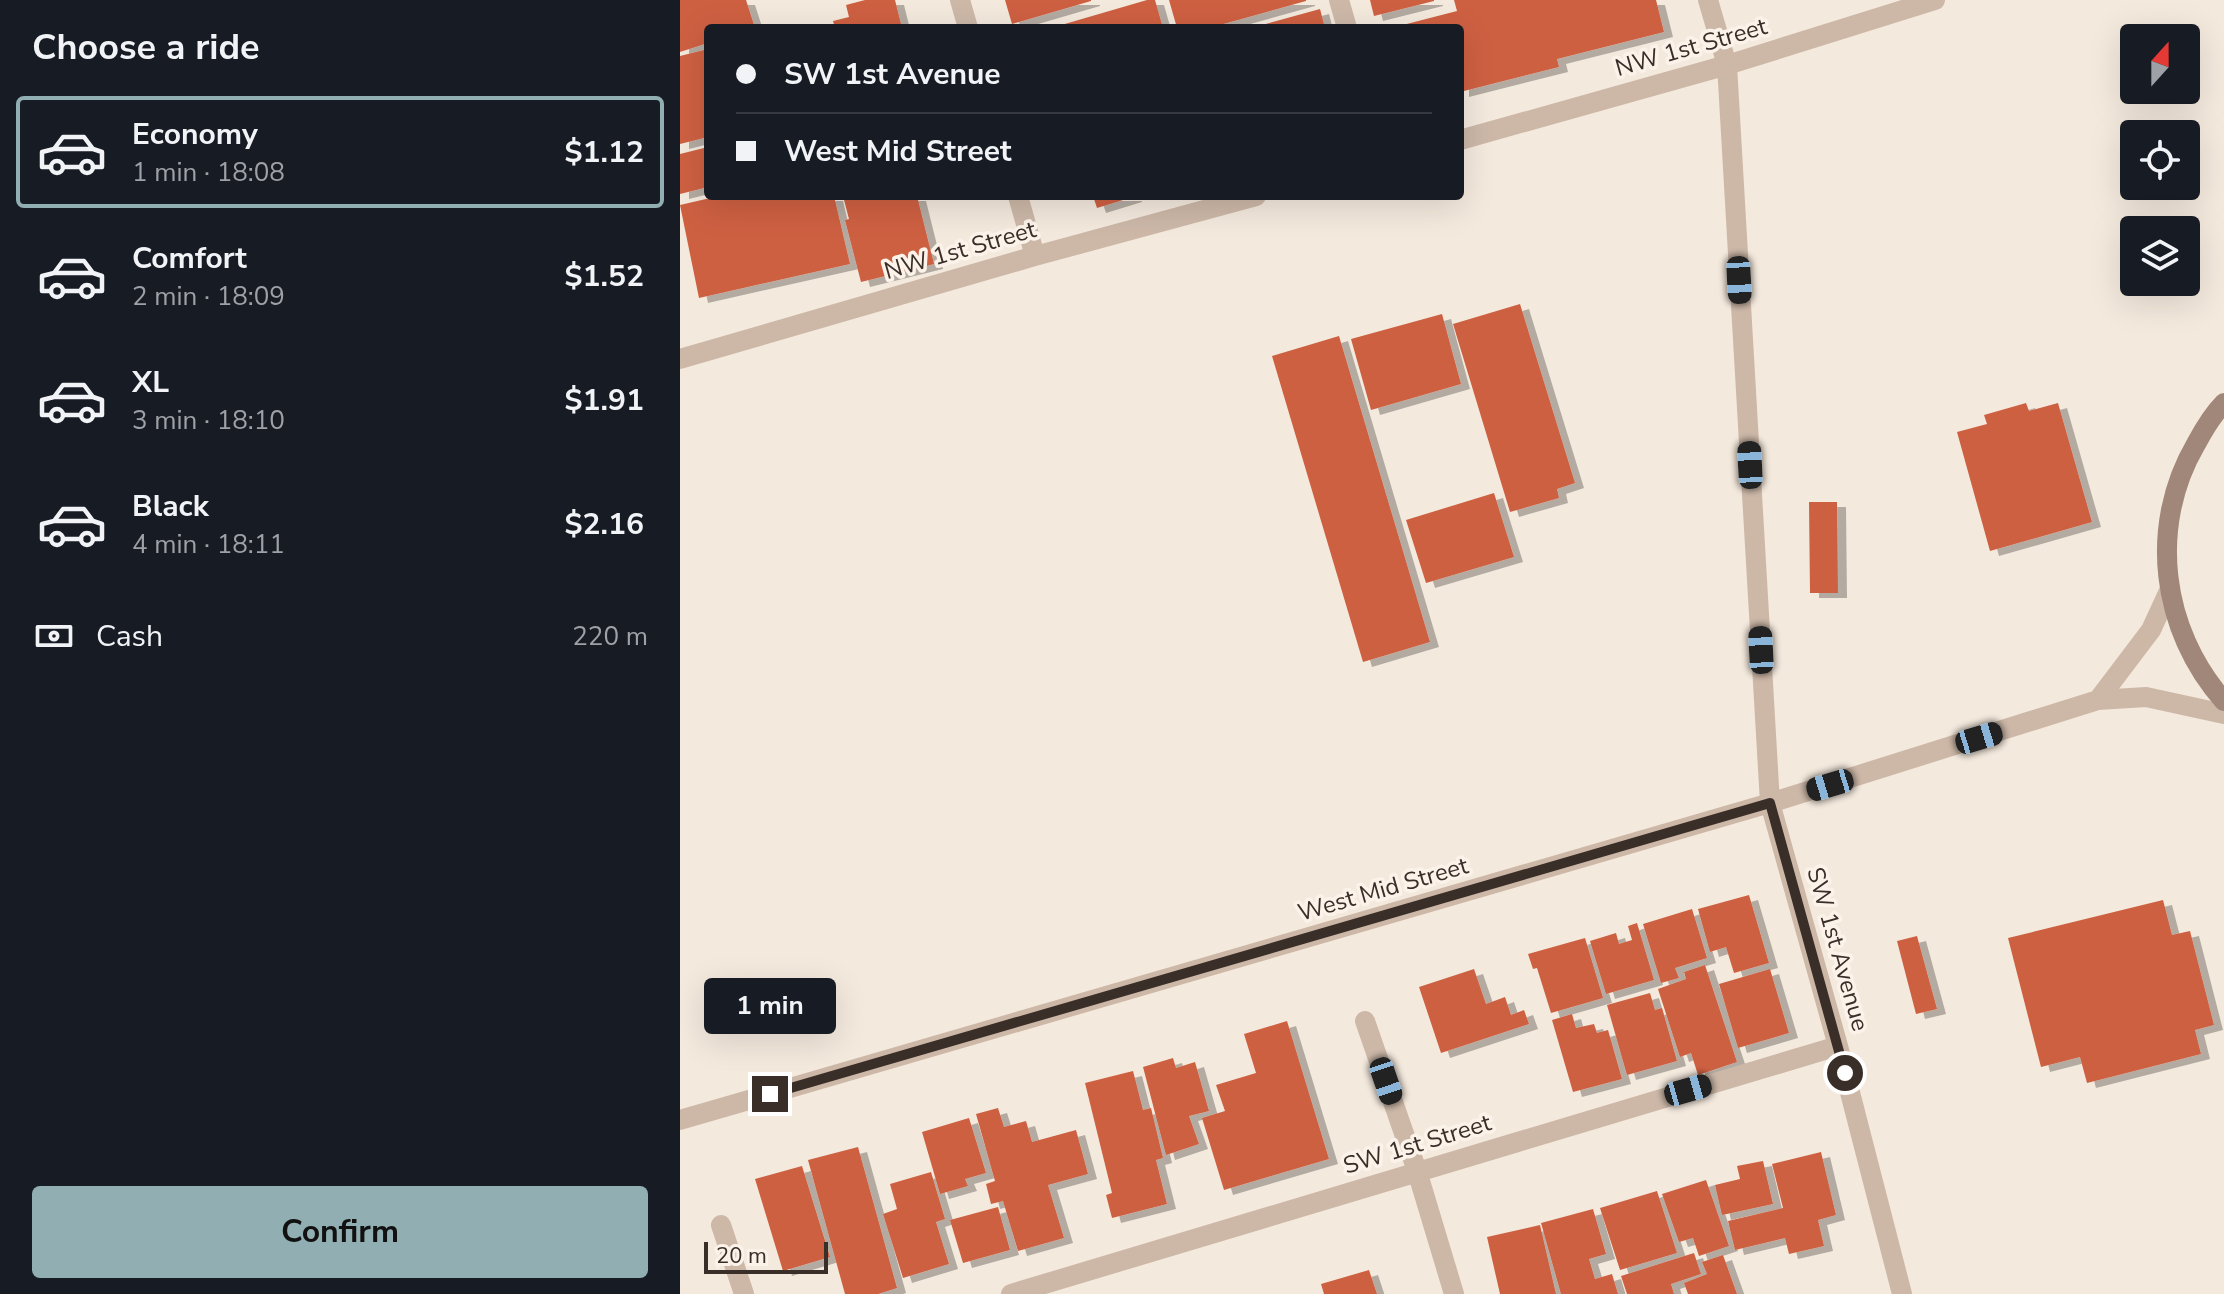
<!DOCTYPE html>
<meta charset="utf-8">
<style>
:root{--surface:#171b24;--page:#242831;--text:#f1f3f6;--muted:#9ea1a6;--line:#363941;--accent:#91afb2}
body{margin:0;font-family:"Nunito Sans",sans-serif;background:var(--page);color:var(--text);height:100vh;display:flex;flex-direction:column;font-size:30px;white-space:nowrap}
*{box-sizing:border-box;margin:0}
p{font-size:26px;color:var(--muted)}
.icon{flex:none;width:44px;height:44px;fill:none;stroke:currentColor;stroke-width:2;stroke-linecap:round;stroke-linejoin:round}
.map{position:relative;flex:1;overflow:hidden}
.details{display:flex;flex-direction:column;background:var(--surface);width:680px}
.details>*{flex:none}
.top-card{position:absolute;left:24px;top:24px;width:760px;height:176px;border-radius:8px;box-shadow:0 8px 32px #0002;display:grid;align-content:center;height:176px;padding:0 32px;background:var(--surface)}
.needle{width:52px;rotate:21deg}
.fabs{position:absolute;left:1440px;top:24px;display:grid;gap:16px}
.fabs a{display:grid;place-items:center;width:80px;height:80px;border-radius:8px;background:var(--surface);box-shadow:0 8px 32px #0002;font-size:40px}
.scale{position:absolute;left:24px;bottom:20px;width:124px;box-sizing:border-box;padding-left:8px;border:4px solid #3a2e29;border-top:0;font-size:22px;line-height:28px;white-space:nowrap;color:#3a2e29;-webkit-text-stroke:6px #fbf3ea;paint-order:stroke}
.end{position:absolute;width:36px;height:36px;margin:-18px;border:10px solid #3a2e29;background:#fff;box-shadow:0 0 0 4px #fff}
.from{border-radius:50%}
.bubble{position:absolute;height:56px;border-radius:8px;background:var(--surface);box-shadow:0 8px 32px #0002;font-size:26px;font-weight:700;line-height:56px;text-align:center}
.car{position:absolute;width:24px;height:48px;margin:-24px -12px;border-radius:10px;box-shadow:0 0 6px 2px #0007;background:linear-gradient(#222 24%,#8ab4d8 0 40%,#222 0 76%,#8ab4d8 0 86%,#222 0)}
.top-card b{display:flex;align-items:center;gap:28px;height:76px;font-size:30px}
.top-card b+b{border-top:2px solid var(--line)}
.top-card i{width:20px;height:20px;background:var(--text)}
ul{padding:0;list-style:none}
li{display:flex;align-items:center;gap:24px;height:112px;margin:0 16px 12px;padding:0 16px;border:4px solid transparent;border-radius:8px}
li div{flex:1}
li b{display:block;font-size:30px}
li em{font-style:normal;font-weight:700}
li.on{border-color:var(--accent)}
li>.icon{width:72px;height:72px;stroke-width:1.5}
h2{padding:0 32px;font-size:36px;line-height:96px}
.pay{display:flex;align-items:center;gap:20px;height:88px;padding:0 32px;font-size:30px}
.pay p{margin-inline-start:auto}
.button{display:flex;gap:16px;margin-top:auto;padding:16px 32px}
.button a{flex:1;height:92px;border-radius:8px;background:var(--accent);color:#111;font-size:32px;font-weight:700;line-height:92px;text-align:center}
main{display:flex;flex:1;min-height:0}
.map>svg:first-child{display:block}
</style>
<main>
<section class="details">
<h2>Choose a ride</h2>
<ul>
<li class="on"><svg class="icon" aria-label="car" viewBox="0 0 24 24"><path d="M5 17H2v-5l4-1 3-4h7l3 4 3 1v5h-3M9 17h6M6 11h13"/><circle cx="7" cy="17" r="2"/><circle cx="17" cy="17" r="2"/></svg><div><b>Economy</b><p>1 min · 18:08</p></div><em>$1.12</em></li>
<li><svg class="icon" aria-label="car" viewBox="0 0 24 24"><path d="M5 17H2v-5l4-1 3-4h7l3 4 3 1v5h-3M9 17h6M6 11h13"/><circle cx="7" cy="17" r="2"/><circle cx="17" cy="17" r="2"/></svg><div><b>Comfort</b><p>2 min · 18:09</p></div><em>$1.52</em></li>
<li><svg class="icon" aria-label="car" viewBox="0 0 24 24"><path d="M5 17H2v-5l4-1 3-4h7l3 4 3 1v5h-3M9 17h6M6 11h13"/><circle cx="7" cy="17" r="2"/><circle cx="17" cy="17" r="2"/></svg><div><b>XL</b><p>3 min · 18:10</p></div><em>$1.91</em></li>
<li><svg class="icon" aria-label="car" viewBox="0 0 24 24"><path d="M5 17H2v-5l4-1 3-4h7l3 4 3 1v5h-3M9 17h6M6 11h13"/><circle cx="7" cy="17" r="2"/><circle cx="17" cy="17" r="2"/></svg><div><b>Black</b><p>4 min · 18:11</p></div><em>$2.16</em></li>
</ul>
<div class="pay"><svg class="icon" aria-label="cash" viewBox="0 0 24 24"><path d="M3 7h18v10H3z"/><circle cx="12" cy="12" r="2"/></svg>Cash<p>220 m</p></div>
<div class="button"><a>Confirm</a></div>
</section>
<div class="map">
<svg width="1544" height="1294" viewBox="0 0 1544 1294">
<defs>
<filter id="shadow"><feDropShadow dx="9" dy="5" stdDeviation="0" flood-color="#0004"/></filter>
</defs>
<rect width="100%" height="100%" fill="#f4e9dd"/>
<path fill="#ce6042" filter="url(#shadow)" d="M 0,0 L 66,0 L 75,28 L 28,28 L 28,43 L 0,52 Z
M 185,0 L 215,0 L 222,28 L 155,28 L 153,21 L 169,17 L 166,5 Z
M 325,0 L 411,0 L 411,1 L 332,24 Z
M 467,0 L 475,0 L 483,28 L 371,28 Z
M 489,0 L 626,0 L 626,1 L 529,28 L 497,28 Z
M 690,0 L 754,0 L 754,1 L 694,16 Z
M 774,0 L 976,0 L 984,32 L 877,59 L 879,67 L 780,92 L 780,28 L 715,27 L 777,11 Z
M 640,9 L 645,28 L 575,28 L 575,27 Z
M 28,49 L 28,137 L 0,144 L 0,56 Z
M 28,147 L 28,187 L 0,194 L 0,154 Z
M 39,196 L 154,196 L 170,264 L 19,298 L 0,205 Z
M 163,196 L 237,196 L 254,264 L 181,282 L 165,220 L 169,219 Z
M 413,196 L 453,196 L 453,197 L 417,208 Z
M 840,304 L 895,483 L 877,489 L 879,498 L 830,512 L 773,324 Z
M 762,314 L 781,384 L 691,410 L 671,339 Z
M 659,336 L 750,642 L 683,662 L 592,356 Z
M 1346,403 L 1349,411 L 1378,403 L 1412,522 L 1310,551 L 1277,432 L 1307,424 L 1304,415 Z
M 814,493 L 834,557 L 746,583 L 726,520 Z
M 1129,502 L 1157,502 L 1158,593 L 1130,593 Z
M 1069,895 L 1089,963 L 1054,973 L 1046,947 L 1030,952 L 1018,909 Z
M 1483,900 L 1492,935 L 1510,931 L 1534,1025 L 1515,1030 L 1521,1054 L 1407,1083 L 1400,1057 L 1361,1067 L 1328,938 Z
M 1012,909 L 1027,958 L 995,968 L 999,978 L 981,983 L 963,924 Z
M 957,923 L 974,980 L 926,994 L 910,941 L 936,933 L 939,944 L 952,940 L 948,926 Z
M 1237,936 L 1257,1009 L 1236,1014 L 1217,941 Z
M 905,938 L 923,998 L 871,1013 L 857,968 L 853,969 L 848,954 Z
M 1025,965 L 1057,1062 L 1018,1075 L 1011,1053 L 1000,1057 L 978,989 L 1006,979 L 1004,972 Z
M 794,969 L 806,1004 L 825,997 L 831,1015 L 844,1010 L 849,1024 L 761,1053 L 739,987 Z
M 1090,969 L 1109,1033 L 1058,1048 L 1039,984 Z
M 970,993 L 975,1010 L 982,1008 L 997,1061 L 947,1075 L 927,1005 Z
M 892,1014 L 896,1028 L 914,1024 L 917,1033 L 928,1030 L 942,1079 L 893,1092 L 872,1020 Z
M 607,1021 L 649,1159 L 544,1190 L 522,1118 L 545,1111 L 536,1085 L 576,1073 L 564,1034 Z
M 493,1058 L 496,1068 L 515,1062 L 529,1111 L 509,1116 L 519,1144 L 486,1155 L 463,1067 Z
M 453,1071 L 463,1110 L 471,1108 L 483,1158 L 476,1160 L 487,1204 L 432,1218 L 426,1195 L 432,1193 L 405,1083 Z
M 318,1108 L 324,1127 L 346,1121 L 352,1142 L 396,1130 L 408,1174 L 368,1185 L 384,1238 L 338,1251 L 323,1201 L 311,1204 L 306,1184 L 315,1181 L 296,1114 Z
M 289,1118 L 306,1173 L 285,1179 L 288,1186 L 260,1194 L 242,1132 Z
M 178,1147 L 217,1288 L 198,1294 L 165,1294 L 128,1160 Z
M 1141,1152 L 1156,1215 L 1138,1220 L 1144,1246 L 1109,1254 L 1105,1238 L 1055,1250 L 1048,1221 L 1103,1208 L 1092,1164 Z
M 1083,1161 L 1093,1204 L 1042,1215 L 1035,1185 L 1060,1179 L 1057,1166 Z
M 122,1166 L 150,1257 L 103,1271 L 75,1179 Z
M 251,1172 L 265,1219 L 256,1222 L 269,1264 L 223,1278 L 203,1214 L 217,1209 L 210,1184 Z
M 1026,1180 L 1049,1246 L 1019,1256 L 1013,1238 L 999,1242 L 982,1194 Z
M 977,1191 L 997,1253 L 940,1270 L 920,1208 Z
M 318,1207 L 330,1250 L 283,1263 L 270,1220 Z
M 913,1209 L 926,1254 L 909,1259 L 915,1279 L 932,1274 L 938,1294 L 881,1294 L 861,1223 Z
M 860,1225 L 876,1294 L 820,1294 L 807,1237 Z
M 1014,1253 L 1021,1274 L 991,1284 L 994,1294 L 947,1294 L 941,1276 Z
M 1043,1255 L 1057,1294 L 1008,1294 L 1004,1283 L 1027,1274 L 1022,1262 Z
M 689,1270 L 697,1294 L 644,1294 L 641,1284 Z"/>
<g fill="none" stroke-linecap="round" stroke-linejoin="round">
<path stroke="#cdb8a8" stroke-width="20" d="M 280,0 L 288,28
M 659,0 L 667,28
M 1028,0 L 1047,65 L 1090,803 L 1158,1046 L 1222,1294
M 780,140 L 1047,65 L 1255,0
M 338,196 L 355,256
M 0,359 L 355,256 L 576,196
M 1418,700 L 1471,630 L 1489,591
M 685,1021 L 737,1171 L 774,1294
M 0,1120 L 1090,803 L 1418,700 L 1466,697 L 1544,714
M 41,1225 L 64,1294
M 331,1294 L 1158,1046"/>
<path stroke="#a18779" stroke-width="20" d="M 1544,403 C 1532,415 1524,429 1516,444 C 1468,526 1481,630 1544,701"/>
</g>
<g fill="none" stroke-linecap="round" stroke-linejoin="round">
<path stroke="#3a2e29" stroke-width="10" d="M 90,1094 L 1090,803 L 1165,1073"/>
</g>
<g text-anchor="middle" stroke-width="7" stroke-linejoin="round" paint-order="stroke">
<g font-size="24" fill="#3a2e29" stroke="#fbf3ea">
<text transform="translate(1011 47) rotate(-16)" y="8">NW 1st Street</text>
<text transform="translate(280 250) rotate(-16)" y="8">NW 1st Street</text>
<text transform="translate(703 889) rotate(-16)" y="8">West Mid Street</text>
<text transform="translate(1158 949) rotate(74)" y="8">SW 1st Avenue</text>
<text transform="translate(737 1144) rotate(-17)" y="8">SW 1st Street</text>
</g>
</g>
</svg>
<div class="fabs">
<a><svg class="needle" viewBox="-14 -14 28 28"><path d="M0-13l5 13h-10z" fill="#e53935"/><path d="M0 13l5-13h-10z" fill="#9ea1a6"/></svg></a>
<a><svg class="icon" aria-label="locate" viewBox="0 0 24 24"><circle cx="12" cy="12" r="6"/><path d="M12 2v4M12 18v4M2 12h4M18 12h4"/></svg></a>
<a><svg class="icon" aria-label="layers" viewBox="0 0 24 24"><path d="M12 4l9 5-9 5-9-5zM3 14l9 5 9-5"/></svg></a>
</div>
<div class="scale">20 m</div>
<i class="end from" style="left:1165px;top:1073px"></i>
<i class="end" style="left:90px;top:1094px"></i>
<div class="bubble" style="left:24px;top:978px;width:132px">1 min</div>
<i class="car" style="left:1059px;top:280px;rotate:177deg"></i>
<i class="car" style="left:1070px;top:465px;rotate:357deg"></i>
<i class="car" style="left:1081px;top:650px;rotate:357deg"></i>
<i class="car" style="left:1299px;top:738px;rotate:73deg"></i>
<i class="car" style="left:1150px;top:785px;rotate:253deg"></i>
<i class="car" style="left:706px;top:1081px;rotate:161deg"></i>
<i class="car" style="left:1008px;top:1090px;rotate:74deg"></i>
<div class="top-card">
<b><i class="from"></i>SW 1st Avenue</b>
<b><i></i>West Mid Street</b>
</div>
</div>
</main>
